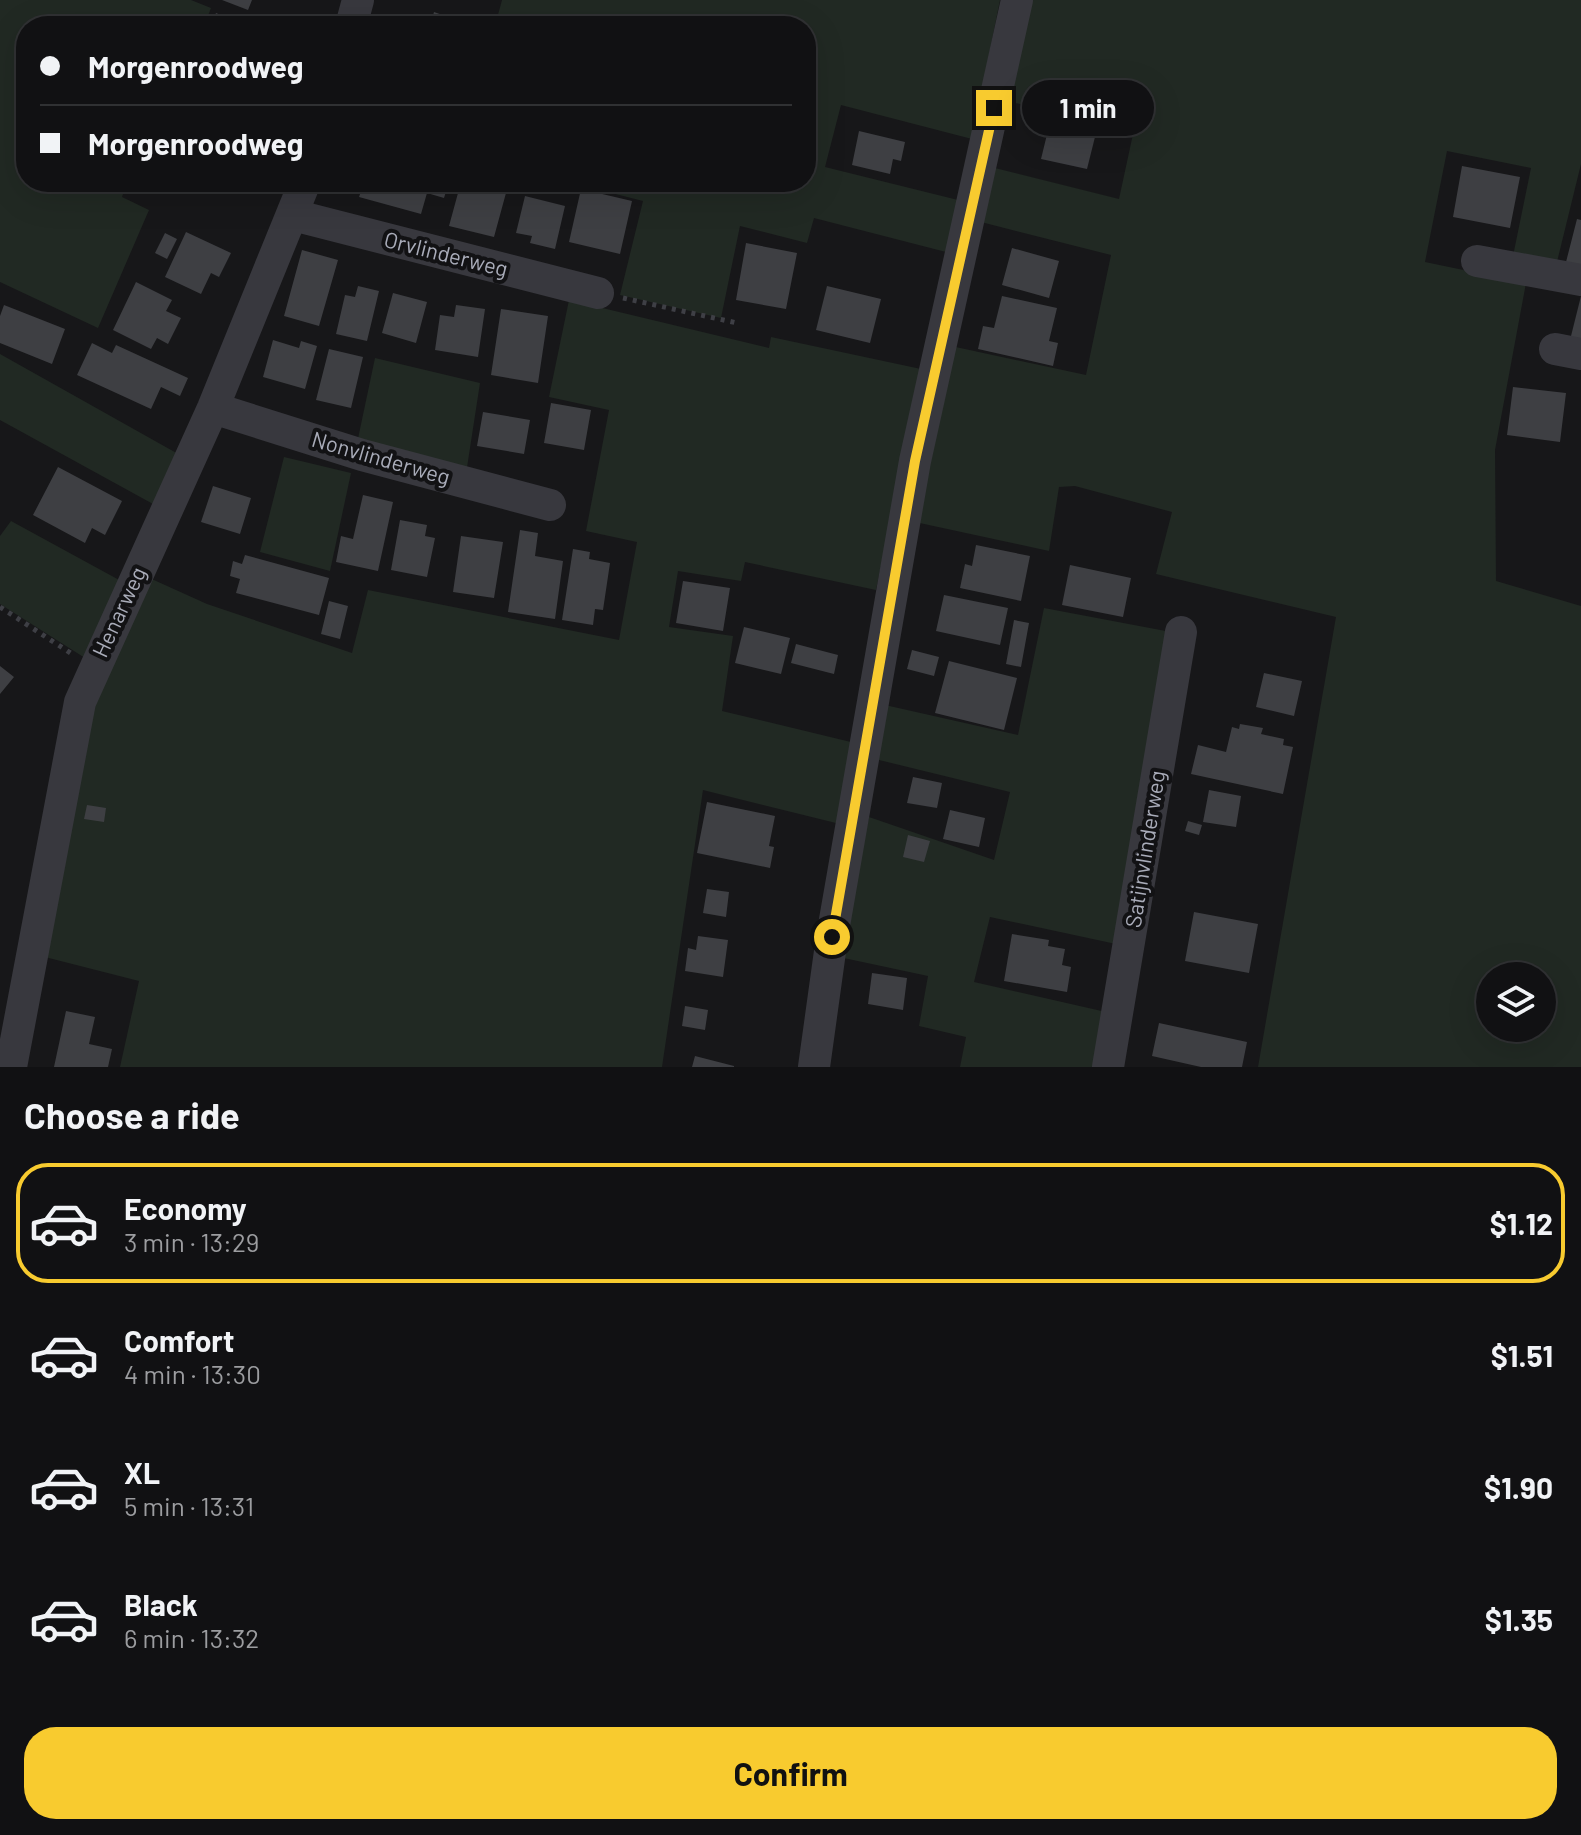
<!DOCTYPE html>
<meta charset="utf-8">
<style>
:root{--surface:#111113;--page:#1e1f21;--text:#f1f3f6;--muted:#9c9da0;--line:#303133;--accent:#f8cb2f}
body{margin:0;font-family:Barlow,sans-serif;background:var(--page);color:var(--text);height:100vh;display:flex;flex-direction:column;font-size:30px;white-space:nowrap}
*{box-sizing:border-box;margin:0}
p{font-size:26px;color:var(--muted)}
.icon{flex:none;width:44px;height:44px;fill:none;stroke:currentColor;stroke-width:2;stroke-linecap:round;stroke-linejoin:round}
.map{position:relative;height:1067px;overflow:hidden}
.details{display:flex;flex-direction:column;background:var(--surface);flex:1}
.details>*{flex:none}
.hud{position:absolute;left:16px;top:16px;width:800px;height:176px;border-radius:32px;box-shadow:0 8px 32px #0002,0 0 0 2px var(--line);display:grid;align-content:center;height:176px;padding:0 24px;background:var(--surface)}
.controls{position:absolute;left:1476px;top:962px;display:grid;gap:16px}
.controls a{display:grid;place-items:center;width:80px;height:80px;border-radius:50%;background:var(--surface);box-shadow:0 8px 32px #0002,0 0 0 2px var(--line);font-size:40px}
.end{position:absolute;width:36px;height:36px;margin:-18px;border:10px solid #f8cb2f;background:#111;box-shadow:0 0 0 4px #111}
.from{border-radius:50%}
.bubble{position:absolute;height:56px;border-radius:28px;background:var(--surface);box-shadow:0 8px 32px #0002,0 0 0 2px var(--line);font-size:26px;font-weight:700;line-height:56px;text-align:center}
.hud b{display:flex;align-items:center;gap:28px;height:76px;font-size:30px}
.hud b+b{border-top:2px solid var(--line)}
.hud i{width:20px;height:20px;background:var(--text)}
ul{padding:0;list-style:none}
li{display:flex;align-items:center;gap:24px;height:120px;margin:0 16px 12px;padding:0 8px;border:4px solid transparent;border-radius:32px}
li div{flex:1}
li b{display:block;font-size:30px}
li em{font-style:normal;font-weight:700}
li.active{border-color:var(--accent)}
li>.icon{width:72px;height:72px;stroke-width:1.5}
h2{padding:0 24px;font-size:36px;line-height:96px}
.button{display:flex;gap:16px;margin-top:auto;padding:16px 24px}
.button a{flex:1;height:92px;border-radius:32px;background:var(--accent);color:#111;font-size:32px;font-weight:700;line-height:92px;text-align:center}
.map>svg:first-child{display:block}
</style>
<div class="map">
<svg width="1581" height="1067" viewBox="0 0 1581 1067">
<rect width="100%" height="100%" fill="#171719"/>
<path fill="#212923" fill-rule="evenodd" d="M 0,0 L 191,0 L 211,8 L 204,26 L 26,26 L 26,182 L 127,182 L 122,197 L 149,210 L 98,328 L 0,282 Z
M 502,0 L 1000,0 L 972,139 L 841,105 L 825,167 L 958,200 L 946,252 L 814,218 L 807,243 L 740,226 L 721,318 L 620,295 L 643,201 L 568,182 L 806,182 L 806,26 L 495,26 Z
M 1029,0 L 1581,0 L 1581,164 L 1556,266 L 1513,256 L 1531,168 L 1447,151 L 1425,262 L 1526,283 L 1495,450 L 1496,581 L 1581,606 L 1581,1067 L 1258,1067 L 1336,617 L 1156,574 L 1172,512 L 1075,486 L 1059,487 L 1049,551 L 915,522 L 951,346 L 1086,375 L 1111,255 L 981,222 L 995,168 L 1119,199 L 1133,134 L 1008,101 ZM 1490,976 L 1542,976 L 1542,1028 L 1490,1028 Z
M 569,300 L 769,348 L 771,337 L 921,369 L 876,590 L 745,562 L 741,581 L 678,571 L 669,627 L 733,636 L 722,711 L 855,743 L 840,824 L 703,790 L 662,1067 L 120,1067 L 139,981 L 41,956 L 81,723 L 145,576 L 207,604 L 352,653 L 368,590 L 619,640 L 637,542 L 586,531 L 609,410 L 549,397 Z
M 0,354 L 180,455 L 153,504 L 0,420 Z
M 375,358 L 480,383 L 466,474 L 356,448 Z
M 284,457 L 351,473 L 330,571 L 260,552 Z
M 11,521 L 121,581 L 85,658 L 0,604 L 0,536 Z
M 1044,608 L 1171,632 L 1116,944 L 990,917 L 974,982 L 1106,1012 L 1097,1067 L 960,1067 L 966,1037 L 919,1026 L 928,976 L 839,957 L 869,817 L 994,860 L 1010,792 L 875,759 L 885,705 L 1018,735 Z"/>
<path fill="#3e3f43" d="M 222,0 L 252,0 L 248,10 Z
M 434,12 L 454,19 L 451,26 L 430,26 Z
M 216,13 L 247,26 L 211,26 Z
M 1051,118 L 1097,129 L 1087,169 L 1041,159 Z
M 859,131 L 905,142 L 901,161 L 893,159 L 890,174 L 852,165 Z
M 1462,166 L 1520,177 L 1510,228 L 1453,217 Z
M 364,182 L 449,182 L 444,198 L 427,193 L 421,214 L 359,197 Z
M 461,182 L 509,182 L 494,237 L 449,226 Z
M 581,189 L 632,201 L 620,254 L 569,242 Z
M 525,196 L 565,206 L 555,249 L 530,243 L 532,236 L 516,233 Z
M 1577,219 L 1581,220 L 1581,265 L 1566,262 Z
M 186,232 L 231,253 L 219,277 L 211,273 L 201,294 L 165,277 Z
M 165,233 L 177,239 L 167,259 L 155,253 Z
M 746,243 L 797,253 L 786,309 L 736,300 Z
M 1012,248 L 1059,261 L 1049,298 L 1002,285 Z
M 302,250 L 338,260 L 319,326 L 284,316 Z
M 136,282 L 172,300 L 166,311 L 181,318 L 168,344 L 157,338 L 151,349 L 113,330 Z
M 358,286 L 379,291 L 367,341 L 336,334 L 345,295 L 355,297 Z
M 827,286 L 881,299 L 870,343 L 816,330 Z
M 393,293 L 427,302 L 416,343 L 382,333 Z
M 1002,296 L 1057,308 L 1049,341 L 1058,343 L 1053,366 L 978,349 L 983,326 L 994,328 Z
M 1581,296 L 1581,342 L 1570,340 Z
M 4,305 L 65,329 L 52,364 L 0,343 L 0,316 Z
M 456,305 L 485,309 L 478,357 L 435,350 L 440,315 L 454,317 Z
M 501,309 L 548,316 L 538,383 L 491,375 Z
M 273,340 L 299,348 L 301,341 L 317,346 L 305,389 L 263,377 Z
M 92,343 L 112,353 L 116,345 L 188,378 L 180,396 L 161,387 L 151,409 L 77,375 Z
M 329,349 L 363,357 L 351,408 L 316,400 Z
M 1513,387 L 1566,393 L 1560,442 L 1507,435 Z
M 551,403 L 591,410 L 584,450 L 544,443 Z
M 483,412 L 530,420 L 524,454 L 477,446 Z
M 58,467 L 122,501 L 105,535 L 92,528 L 85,543 L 33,515 Z
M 213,486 L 251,498 L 240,534 L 201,522 Z
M 363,495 L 393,502 L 378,571 L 336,562 L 341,536 L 353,539 Z
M 400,520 L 427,525 L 425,536 L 435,538 L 427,577 L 391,570 Z
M 520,530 L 538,533 L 535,556 L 563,561 L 555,619 L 508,612 Z
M 461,536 L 503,542 L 494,598 L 453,592 Z
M 976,545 L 1030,556 L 1021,601 L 960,588 L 965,564 L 972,566 Z
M 573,549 L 590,552 L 589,559 L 610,563 L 603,610 L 595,609 L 593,625 L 562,620 Z
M 245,555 L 329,578 L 319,615 L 236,593 L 240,579 L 230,576 L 233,561 L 242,564 Z
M 1070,565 L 1131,578 L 1123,617 L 1062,605 Z
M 683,581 L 730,588 L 723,631 L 676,623 Z
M 944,595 L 1008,608 L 1000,645 L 936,631 Z
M 329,601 L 348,606 L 340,639 L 321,634 Z
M 1014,620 L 1029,623 L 1021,667 L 1006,664 Z
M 744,627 L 790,638 L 781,674 L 735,663 Z
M 796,644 L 838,655 L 834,674 L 791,663 Z
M 912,650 L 939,657 L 934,676 L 907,669 Z
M 949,661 L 1017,678 L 1004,730 L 935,713 Z
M 0,666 L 14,677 L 0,694 Z
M 1264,673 L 1302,681 L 1294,716 L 1256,707 Z
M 1240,724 L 1263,728 L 1261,734 L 1284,739 L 1283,745 L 1293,747 L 1283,794 L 1191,774 L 1198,745 L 1226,752 L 1232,727 L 1239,729 Z
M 913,777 L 942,783 L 937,808 L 907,803 Z
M 1209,790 L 1241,796 L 1236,827 L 1203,822 Z
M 707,802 L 775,816 L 769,846 L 774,847 L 770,868 L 697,853 Z
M 87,805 L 106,808 L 104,822 L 84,819 Z
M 950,810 L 985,818 L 979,847 L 943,839 Z
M 1188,821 L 1202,825 L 1199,835 L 1185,831 Z
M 908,835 L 930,841 L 924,862 L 903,857 Z
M 707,889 L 729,892 L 726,917 L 703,913 Z
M 1194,912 L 1258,924 L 1249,973 L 1185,961 Z
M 1012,934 L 1049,940 L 1048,946 L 1065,949 L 1062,965 L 1071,967 L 1067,992 L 1004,981 Z
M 698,936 L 728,940 L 723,977 L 685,971 L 688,948 L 696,950 Z
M 872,973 L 907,978 L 903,1010 L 868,1004 Z
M 685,1006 L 708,1010 L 705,1030 L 682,1026 Z
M 66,1011 L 95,1017 L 89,1044 L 112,1049 L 108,1067 L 54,1067 Z
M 1159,1023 L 1247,1042 L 1242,1067 L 1201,1067 L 1152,1056 Z
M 695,1056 L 734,1066 L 734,1067 L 692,1067 Z"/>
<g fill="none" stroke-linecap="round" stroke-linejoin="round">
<path stroke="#3e3f45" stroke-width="5" stroke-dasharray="4 6" stroke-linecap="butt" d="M 623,298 L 737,323
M 0,607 L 72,654"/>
<path stroke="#38383e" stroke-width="32" d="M 351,26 L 358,0
M 293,215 L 598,293
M 1477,261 L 1581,280
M 1555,349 L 1581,354
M 213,408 L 362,455 L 550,505
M 11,1067 L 80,702 L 213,408 L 305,182
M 814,1067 L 832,937 L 915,461 L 1017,0
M 1108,1067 L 1181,632"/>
</g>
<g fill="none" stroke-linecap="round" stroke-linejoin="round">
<path stroke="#f8cb2f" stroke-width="10" d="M 832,937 L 915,461 L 994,108"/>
</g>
<g text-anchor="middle" stroke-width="8" stroke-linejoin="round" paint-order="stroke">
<g font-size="22" fill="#a9acb9" stroke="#121214">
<text transform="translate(446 254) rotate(14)" y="8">Orvlinderweg</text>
<text transform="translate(381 458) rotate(16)" y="8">Nonvlinderweg</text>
<text transform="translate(119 612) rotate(-65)" y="8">Henarweg</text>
<text transform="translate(1145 849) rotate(-81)" y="8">Satijnvlinderweg</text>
</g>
</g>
</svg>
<div class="controls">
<a><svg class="icon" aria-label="layers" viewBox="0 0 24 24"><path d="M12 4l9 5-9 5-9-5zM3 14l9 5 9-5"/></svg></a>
</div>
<i class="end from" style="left:832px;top:937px"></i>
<i class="end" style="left:994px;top:108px"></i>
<div class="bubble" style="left:1022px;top:80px;width:132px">1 min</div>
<div class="hud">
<b><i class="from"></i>Morgenroodweg</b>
<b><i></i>Morgenroodweg</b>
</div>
</div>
<section class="details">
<h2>Choose a ride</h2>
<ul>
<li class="active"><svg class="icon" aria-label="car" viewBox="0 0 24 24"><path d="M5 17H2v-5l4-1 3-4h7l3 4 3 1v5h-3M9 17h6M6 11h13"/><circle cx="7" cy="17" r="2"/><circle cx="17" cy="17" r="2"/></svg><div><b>Economy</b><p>3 min · 13:29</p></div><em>$1.12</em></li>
<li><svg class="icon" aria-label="car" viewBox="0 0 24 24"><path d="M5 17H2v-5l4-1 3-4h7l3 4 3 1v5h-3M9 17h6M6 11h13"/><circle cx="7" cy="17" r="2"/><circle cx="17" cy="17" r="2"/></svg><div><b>Comfort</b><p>4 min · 13:30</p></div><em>$1.51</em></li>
<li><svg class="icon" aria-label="car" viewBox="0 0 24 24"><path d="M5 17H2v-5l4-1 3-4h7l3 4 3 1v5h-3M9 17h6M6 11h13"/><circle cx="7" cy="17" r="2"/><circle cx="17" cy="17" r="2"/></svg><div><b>XL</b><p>5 min · 13:31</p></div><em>$1.90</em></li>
<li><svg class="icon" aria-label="car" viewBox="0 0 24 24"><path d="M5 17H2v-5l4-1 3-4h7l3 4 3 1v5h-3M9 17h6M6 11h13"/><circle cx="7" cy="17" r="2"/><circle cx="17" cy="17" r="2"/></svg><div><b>Black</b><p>6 min · 13:32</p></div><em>$1.35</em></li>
</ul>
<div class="button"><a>Confirm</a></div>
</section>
